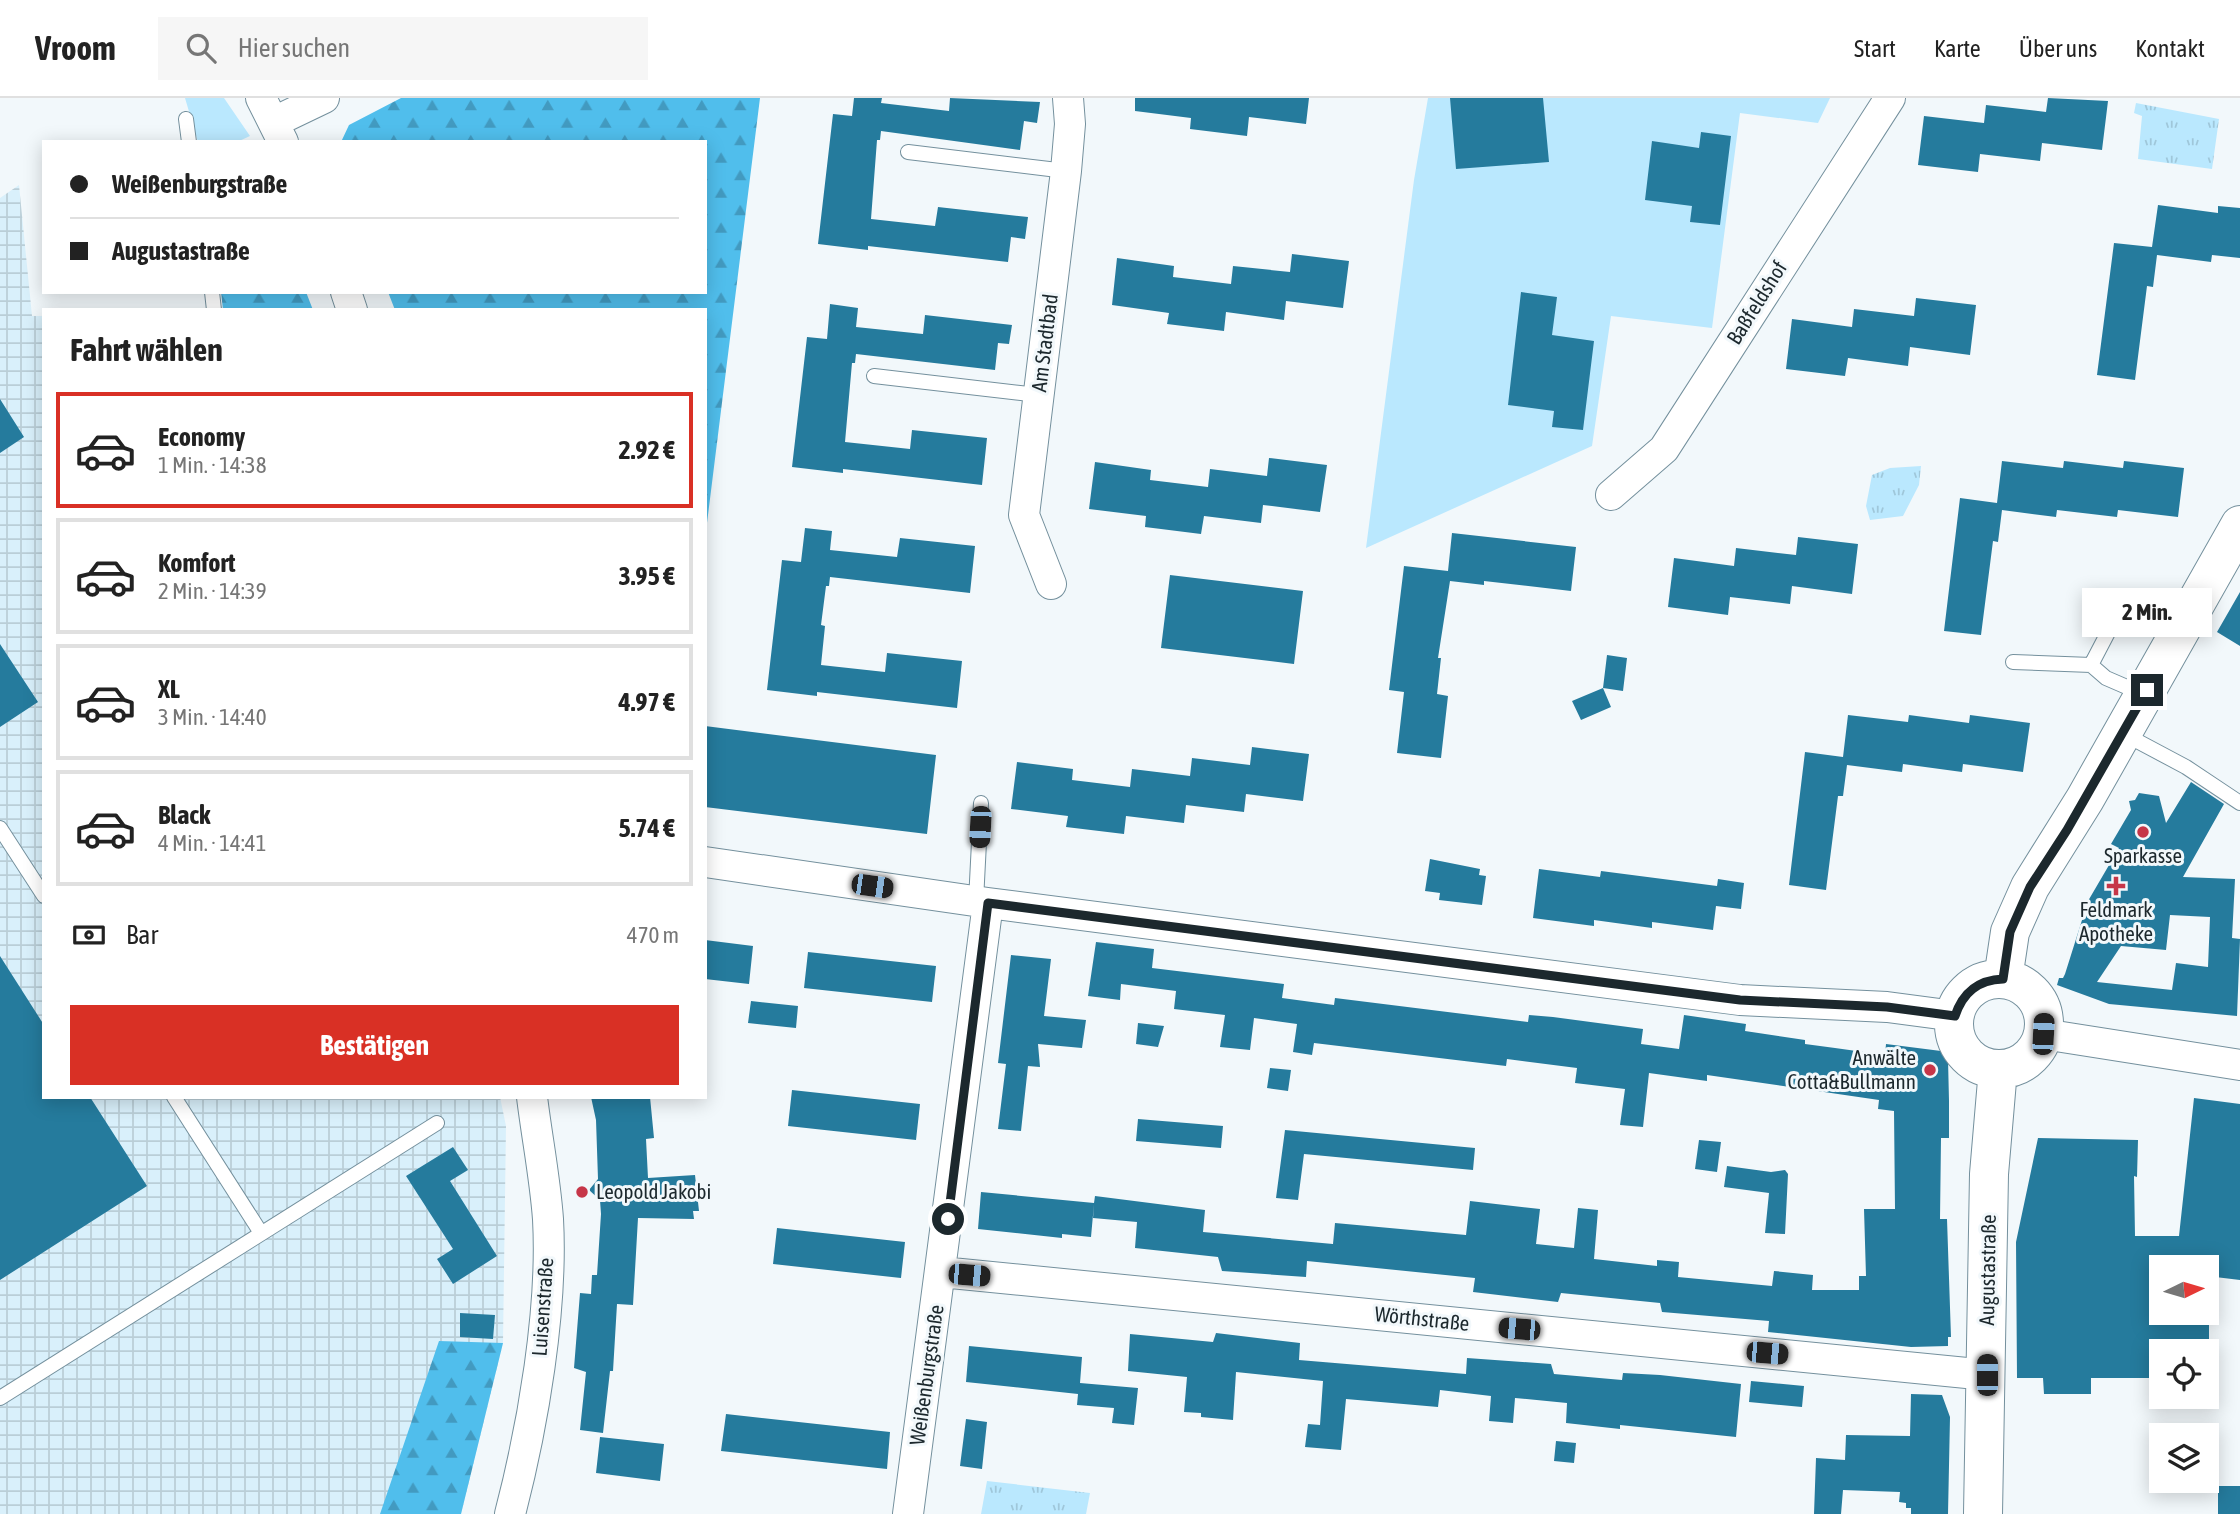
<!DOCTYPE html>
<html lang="de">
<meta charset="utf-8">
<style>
:root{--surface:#fff;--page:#f6f6f6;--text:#222;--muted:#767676;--line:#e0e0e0;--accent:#d93025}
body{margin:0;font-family:"Asap Condensed",sans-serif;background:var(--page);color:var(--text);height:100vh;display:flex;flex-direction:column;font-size:26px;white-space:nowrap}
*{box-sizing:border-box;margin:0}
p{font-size:23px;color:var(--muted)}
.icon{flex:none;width:38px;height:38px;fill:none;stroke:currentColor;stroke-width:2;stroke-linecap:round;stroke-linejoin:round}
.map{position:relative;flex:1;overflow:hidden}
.panel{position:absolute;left:42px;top:210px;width:665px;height:791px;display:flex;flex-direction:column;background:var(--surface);border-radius:0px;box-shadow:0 4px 18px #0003}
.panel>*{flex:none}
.banner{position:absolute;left:42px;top:42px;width:665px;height:154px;border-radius:0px;box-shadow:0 4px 18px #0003;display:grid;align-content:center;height:154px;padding:0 28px;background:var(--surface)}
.needle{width:46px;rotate:85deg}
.tools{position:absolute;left:2149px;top:1157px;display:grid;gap:14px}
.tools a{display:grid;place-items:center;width:70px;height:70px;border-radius:0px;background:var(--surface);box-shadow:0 4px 18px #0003;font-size:35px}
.end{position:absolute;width:32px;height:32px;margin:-16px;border:9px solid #1c282d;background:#fff;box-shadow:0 0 0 4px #fff}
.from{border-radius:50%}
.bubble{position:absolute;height:49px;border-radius:0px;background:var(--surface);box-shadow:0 4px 18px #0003;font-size:23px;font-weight:700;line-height:49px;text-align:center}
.car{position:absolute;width:21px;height:42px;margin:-21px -10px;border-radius:9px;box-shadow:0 0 5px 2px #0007;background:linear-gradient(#222 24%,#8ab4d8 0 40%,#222 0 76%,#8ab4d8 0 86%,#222 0)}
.banner b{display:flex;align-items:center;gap:24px;height:66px;font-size:26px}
.banner b+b{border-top:2px solid var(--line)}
.banner i{width:18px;height:18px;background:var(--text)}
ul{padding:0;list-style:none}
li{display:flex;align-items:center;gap:21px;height:116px;margin:0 14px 10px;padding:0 14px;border:4px solid var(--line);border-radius:0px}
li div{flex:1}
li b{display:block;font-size:26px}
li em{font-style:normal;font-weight:700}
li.active{border-color:var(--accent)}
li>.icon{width:63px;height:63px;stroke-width:1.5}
h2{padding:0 28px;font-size:32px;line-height:84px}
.pay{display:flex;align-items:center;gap:18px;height:77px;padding:0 28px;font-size:26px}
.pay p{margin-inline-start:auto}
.action{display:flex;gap:14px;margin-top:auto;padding:14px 28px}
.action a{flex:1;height:80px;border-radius:0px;background:var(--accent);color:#fff;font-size:28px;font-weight:700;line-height:80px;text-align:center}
header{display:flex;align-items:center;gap:42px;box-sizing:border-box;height:98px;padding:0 35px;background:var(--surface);border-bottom:2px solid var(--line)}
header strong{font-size:33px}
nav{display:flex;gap:38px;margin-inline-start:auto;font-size:24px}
.search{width:490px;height:63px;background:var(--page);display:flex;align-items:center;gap:18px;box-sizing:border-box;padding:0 24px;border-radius:0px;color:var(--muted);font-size:26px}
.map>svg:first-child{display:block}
</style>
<header>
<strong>Vroom</strong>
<div class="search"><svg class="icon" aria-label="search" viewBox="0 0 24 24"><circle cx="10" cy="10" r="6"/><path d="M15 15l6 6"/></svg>Hier suchen</div>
<nav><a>Start</a><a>Karte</a><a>Über uns</a><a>Kontakt</a></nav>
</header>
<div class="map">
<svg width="2240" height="1416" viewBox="0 0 2240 1416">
<defs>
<pattern id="industrial-grid" width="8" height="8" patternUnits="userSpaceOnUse" patternTransform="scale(1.75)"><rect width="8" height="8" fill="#d9f0fb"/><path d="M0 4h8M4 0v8" fill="none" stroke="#baced7"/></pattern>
<pattern id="forest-firs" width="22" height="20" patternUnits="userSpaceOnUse" patternTransform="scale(1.75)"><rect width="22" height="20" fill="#50beec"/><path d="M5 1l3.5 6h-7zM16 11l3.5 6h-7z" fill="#429ac0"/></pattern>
<pattern id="park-tufts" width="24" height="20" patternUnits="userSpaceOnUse" patternTransform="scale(1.75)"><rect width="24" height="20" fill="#bae8fe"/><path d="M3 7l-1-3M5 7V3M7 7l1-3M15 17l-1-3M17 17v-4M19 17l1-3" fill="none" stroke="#9fc7da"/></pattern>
</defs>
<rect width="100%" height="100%" fill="#f2f8fb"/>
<path fill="url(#industrial-grid)" d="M 19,87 L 32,218 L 44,218 L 44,999 L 500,999 L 506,1028 L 503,1245 L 461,1416 L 0,1416 L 0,100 Z"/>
<path fill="#bae8fe" d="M 185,0 L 224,0 L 250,38 L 237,44 L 198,44 Z
M 1428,0 L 1830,0 L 1818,25 L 1740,15 L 1712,230 L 1611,218 L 1592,348 L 1366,450 L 1414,82 Z"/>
<path fill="url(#forest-firs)" d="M 401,0 L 760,0 L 705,441 L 705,212 L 395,212 L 388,194 L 705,194 L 705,44 L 341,44 L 349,27 Z
M 221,194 L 306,194 L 313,212 L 223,212 Z
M 439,1243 L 503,1245 L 461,1416 L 380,1416 Z"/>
<path fill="url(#park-tufts)" d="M 2136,5 L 2219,21 L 2212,71 L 2138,61 L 2142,18 L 2134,15 Z
M 1921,368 L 1919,387 L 1903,418 L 1870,422 L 1866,408 L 1872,377 L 1890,370 Z
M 987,1383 L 1090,1395 L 1086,1416 L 981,1416 Z"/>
<path fill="#257b9d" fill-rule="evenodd" d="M 854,0 L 882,0 L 881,5 L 949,13 L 950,0 L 1040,4 L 1037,25 L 1024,23 L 1020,52 L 881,33 L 880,42 L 877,42 L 871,121 L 935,128 L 938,109 L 1028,119 L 1025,141 L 1011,139 L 1008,164 L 868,148 L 868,152 L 818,146 L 833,16 L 852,18 Z
M 1135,0 L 1309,0 L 1306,26 L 1249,19 L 1247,38 L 1190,31 L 1191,20 L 1135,13 Z
M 1450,0 L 1543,0 L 1549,64 L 1456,71 Z
M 2048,0 L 2108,3 L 2102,52 L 2042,45 L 2040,63 L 1980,56 L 1978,74 L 1918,67 L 1924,18 L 1984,25 L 1986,7 L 2046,14 Z
M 1701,34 L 1731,38 L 1720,127 L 1690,124 L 1692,108 L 1645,102 L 1652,43 L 1699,50 Z
M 2158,107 L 2218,115 L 2218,108 L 2240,110 L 2240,160 L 2212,157 L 2211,164 L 2157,157 L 2153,189 L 2147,188 L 2135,282 L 2097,277 L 2114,145 L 2152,149 Z
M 1292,156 L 1349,163 L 1343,210 L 1286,203 L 1284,222 L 1226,214 L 1224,233 L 1167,226 L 1169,215 L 1112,207 L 1117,160 L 1174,168 L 1173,179 L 1231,186 L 1233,168 L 1290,174 Z
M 1521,194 L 1557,199 L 1552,237 L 1594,243 L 1583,332 L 1552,329 L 1554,313 L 1508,307 Z
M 1916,200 L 1976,207 L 1970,257 L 1910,249 L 1908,268 L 1848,260 L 1845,278 L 1786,271 L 1792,221 L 1852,229 L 1854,211 L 1914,218 Z
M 830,206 L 858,210 L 856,229 L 923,236 L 925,217 L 1012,227 L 1009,246 L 998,245 L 995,272 L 856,256 L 855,265 L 852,265 L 845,344 L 910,351 L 912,332 L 987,340 L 982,387 L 843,371 L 843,375 L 792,369 L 807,239 L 827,241 Z
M 0,301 L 24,339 L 0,355 Z
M 1269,360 L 1327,367 L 1320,414 L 1263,407 L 1261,425 L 1204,418 L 1201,436 L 1145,429 L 1146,418 L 1089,411 L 1095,364 L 1151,372 L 1150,382 L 1208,389 L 1210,371 L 1267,378 Z
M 2002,363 L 2063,370 L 2064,363 L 2123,370 L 2124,363 L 2184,370 L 2178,419 L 2118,412 L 2117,419 L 2057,412 L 2056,419 L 2002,412 L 1998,444 L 1993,443 L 1981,537 L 1944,533 L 1960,400 L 1997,405 Z
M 805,430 L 832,433 L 830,452 L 897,459 L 900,440 L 975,448 L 970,495 L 830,479 L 829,488 L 826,488 L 821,527 L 825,528 L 821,567 L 885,574 L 887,555 L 962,563 L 957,610 L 817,594 L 817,598 L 767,592 L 782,462 L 801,464 Z
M 1452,435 L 1576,449 L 1571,493 L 1484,483 L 1484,487 L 1450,483 L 1438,560 L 1441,560 L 1437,596 L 1448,598 L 1441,660 L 1397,655 L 1404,594 L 1389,592 L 1404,468 L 1448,473 Z
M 1798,439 L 1858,446 L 1852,496 L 1792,488 L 1790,506 L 1730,499 L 1728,517 L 1668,509 L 1674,460 L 1734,468 L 1736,450 L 1796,457 Z
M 1170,477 L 1303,493 L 1294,566 L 1161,550 Z
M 2240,494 L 2240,548 L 2217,534 Z
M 0,546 L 38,604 L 0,629 Z
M 1607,557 L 1627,560 L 1623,593 L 1603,590 Z
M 1603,590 L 1611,609 L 1581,622 L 1572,603 Z
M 1848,617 L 1908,624 L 1909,617 L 1969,625 L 1970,617 L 2030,625 L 2023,674 L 1963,666 L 1962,674 L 1903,666 L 1902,674 L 1847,667 L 1843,698 L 1838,698 L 1826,792 L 1789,787 L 1805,654 L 1843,659 Z
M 705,628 L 936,657 L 927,736 L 705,709 Z
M 1252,649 L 1309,656 L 1303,703 L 1246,696 L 1244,714 L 1186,707 L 1184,725 L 1126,718 L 1124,736 L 1066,729 L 1068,718 L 1011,711 L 1017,664 L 1073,671 L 1072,682 L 1130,689 L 1132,671 L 1190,678 L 1192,660 L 1250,667 Z
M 2191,684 L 2224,706 L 2183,779 L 2235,781 L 2232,840 L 2240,841 L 2237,918 L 2109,906 L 2057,887 L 2059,880 L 2063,880 L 2065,876 L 2088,803 L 2119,750 L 2111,746 L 2131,712 L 2129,703 L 2135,702 L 2139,695 L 2159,698 L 2166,725 ZM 2170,817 L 2210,819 L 2208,869 L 2176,865 L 2172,892 L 2097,884 L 2121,848 L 2166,852 Z
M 1430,761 L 1480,771 L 1479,777 L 1486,778 L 1482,807 L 1439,802 L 1440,795 L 1425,793 Z
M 1539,771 L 1600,779 L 1601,773 L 1717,788 L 1718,781 L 1744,785 L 1741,811 L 1716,808 L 1713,832 L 1652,824 L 1652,830 L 1594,822 L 1594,828 L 1533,820 Z
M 705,842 L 753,848 L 749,886 L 705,881 Z
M 1096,844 L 1154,851 L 1152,870 L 1284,886 L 1282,900 L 1334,907 L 1335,900 L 1528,924 L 1529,917 L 1553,919 L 1643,931 L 1641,946 L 1679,951 L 1684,917 L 1746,926 L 1745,933 L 1805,942 L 1805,946 L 1835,950 L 1885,957 L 1886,946 L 1941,953 L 1948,961 L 1949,1003 L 1949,1040 L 1941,1040 L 1940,1121 L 1947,1121 L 1951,1239 L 1948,1239 L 1948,1248 L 1911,1249 L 1768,1234 L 1769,1223 L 1662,1214 L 1660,1205 L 1561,1195 L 1558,1204 L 1473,1194 L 1475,1180 L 1307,1163 L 1306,1179 L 1222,1173 L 1218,1159 L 1135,1150 L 1137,1124 L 1093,1120 L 1094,1106 L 1091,1139 L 1062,1136 L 1062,1140 L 978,1131 L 981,1094 L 1094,1105 L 1095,1098 L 1205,1112 L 1203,1134 L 1333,1146 L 1335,1125 L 1466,1137 L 1470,1103 L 1540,1111 L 1536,1146 L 1574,1150 L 1578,1110 L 1598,1112 L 1594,1161 L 1657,1168 L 1657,1162 L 1679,1164 L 1678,1179 L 1772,1188 L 1774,1173 L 1813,1177 L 1812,1192 L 1859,1192 L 1859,1178 L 1866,1178 L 1864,1111 L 1895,1111 L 1894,1013 L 1878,1011 L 1879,1002 L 1707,977 L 1707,983 L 1649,975 L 1643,1029 L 1620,1027 L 1625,991 L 1575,985 L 1577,970 L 1507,961 L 1506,968 L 1314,945 L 1312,957 L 1293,954 L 1297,926 L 1254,920 L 1250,952 L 1220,949 L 1225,917 L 1174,911 L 1176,893 L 1121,886 L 1120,902 L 1088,898 Z
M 808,854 L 936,868 L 932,904 L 804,890 Z
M 1011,857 L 1051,861 L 1044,918 L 1086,922 L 1082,950 L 1038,946 L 1040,969 L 1028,968 L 1021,1033 L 998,1031 L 1006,966 L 998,965 Z
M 0,858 L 44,927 L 44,999 L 90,999 L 147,1088 L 0,1182 Z
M 751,903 L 798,908 L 796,930 L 748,925 Z
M 1138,925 L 1164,928 L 1158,949 L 1136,946 Z
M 1270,970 L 1291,972 L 1288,993 L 1267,990 Z
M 792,992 L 920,1006 L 916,1042 L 788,1028 Z
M 591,999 L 650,999 L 654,1040 L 646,1041 L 648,1080 L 695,1077 L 699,1113 L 693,1113 L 694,1121 L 638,1120 L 633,1207 L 617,1206 L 613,1273 L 610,1273 L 603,1335 L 580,1332 L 586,1274 L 574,1270 L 580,1195 L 591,1196 L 592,1177 L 597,1177 L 601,1116 L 600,1102 L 589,1092 L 598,1081 L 596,1022 Z
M 2194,1000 L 2240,1006 L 2240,1182 L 2207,1178 L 2207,1169 L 2161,1169 L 2161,1214 L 2209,1214 L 2209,1253 L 2161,1253 L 2161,1280 L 2091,1280 L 2091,1296 L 2044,1296 L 2043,1280 L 2017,1280 L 2016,1144 L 2038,1040 L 2138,1042 L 2137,1079 L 2134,1078 L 2135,1138 L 2179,1138 Z
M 1138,1021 L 1223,1028 L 1221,1050 L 1136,1043 Z
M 1285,1032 L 1475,1050 L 1473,1072 L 1304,1056 L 1298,1102 L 1276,1100 Z
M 1699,1042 L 1721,1044 L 1717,1074 L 1695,1071 Z
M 453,1049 L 468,1072 L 450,1083 L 497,1158 L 453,1186 L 437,1161 L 453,1151 L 406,1078 Z
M 1727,1068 L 1771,1074 L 1785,1072 L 1788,1076 L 1785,1136 L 1765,1135 L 1769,1095 L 1724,1089 Z
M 777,1130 L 905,1144 L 901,1180 L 773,1166 Z
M 460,1215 L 495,1217 L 493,1241 L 460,1239 Z
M 1216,1235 L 1300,1245 L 1299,1262 L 1466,1276 L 1467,1260 L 1551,1266 L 1554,1276 L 1622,1282 L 1623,1275 L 1660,1277 L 1741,1286 L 1736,1339 L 1620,1327 L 1620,1331 L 1566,1325 L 1567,1305 L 1515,1300 L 1513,1325 L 1489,1323 L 1491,1298 L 1440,1292 L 1438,1309 L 1346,1301 L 1341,1352 L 1305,1349 L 1308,1326 L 1320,1327 L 1323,1283 L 1236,1274 L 1233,1322 L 1201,1319 L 1201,1315 L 1184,1314 L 1187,1279 L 1128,1273 L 1130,1236 L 1213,1244 Z
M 969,1248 L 1082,1259 L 1080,1285 L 1138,1290 L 1134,1327 L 1112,1325 L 1114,1310 L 1077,1307 L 1078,1296 L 966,1284 Z
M 1751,1283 L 1804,1288 L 1802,1309 L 1749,1304 Z
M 1911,1296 L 1942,1297 L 1950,1319 L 1948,1416 L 1911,1416 L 1911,1410 L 1906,1410 L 1906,1405 L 1899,1404 L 1900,1394 L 1843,1392 L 1841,1416 L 1814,1416 L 1816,1360 L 1845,1362 L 1846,1337 L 1910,1338 Z
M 726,1316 L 890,1334 L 887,1371 L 721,1353 Z
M 966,1321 L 987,1324 L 982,1371 L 960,1368 Z
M 600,1339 L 664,1346 L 660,1383 L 596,1375 Z
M 1556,1343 L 1576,1345 L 1574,1365 L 1554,1363 Z
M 2218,1388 L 2240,1388 L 2240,1416 L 2218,1416 Z"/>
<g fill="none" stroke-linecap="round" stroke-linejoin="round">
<defs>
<path id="lane" d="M 186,21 L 189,44
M 908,54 L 1066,73
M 212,194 L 214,212
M 874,278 L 1038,297
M 2127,498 L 2091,567 L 2106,580 L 2143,596
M 2013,564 L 2091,567
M 2124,636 L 2186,669 L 2240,705
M 0,730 L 44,798
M 976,803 L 981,705
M 174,999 L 261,1135
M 0,1300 L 437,1025"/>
<path id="street" d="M 261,0 L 283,44
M 274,24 L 324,0
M 346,194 L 352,212
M 1611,397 L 1664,351 L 1890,0
M 1051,486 L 1024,417 L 1066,73 L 1070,26 L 1068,0
M 705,764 L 988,805 L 1740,902 L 1887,909 L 1955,918
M 2043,936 L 2240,967
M 941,1174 L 1987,1277
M 510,1416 C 533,1328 553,1211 548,1121 C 545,1080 537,1040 532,999
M 908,1416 L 988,805"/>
<path id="secondary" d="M 2003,881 L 2010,834 L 2030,789 L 2085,701 L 2240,427
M1954 926a45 45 0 1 1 90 0a45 45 0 1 1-90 0Z
M 1983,1416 L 1989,1076 L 1998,971"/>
</defs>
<use href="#lane" stroke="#74909d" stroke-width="16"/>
<use href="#street" stroke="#74909d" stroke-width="32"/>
<use href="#secondary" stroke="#74909d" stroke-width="40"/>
<use href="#lane" stroke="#fff" stroke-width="14"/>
<use href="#street" stroke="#fff" stroke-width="30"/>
<use href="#secondary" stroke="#fff" stroke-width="38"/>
</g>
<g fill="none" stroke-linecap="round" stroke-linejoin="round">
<path stroke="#1c282d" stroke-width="9" d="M 948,1121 L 988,805 L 1740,902 L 1887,909 L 1955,918 C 1963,894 1978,882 2003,881 L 2010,834 L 2030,789 L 2067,732 L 2147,592"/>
</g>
<g fill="#c63648" stroke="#f2f8fb" stroke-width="2.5">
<circle cx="2143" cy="734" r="7"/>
<path d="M2112.5 777.5h7v7h7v7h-7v7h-7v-7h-7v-7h7z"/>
<circle cx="1930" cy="972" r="7"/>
<circle cx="582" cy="1094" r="7"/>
</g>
<g text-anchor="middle" stroke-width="6" stroke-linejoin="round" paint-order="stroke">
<g font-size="21" fill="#1c282d" stroke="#f2f8fb">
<text transform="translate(1757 205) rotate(-58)" y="7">Baßfeldshof</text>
<text transform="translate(1045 245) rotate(-83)" y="7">Am Stadtbad</text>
<text transform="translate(1988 1172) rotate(-89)" y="7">Augustastraße</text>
<text transform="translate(543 1209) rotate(-86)" y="7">Luisenstraße</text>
<text transform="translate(1422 1221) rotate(6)" y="7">Wörthstraße</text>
<text transform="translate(927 1277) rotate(-82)" y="7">Weißenburgstraße</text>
</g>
<g font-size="21" fill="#1c282d" stroke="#f2f8fb">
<text x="2143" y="765">Sparkasse</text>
<text x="2116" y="819">Feldmark<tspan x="2116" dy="24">Apotheke</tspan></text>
<text x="1916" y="967" text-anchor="end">Anwälte<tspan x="1916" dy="24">Cotta&amp;Bullmann</tspan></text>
<text x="596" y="1101" text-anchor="start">Leopold Jakobi</text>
</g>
</g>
</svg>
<div class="tools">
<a><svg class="needle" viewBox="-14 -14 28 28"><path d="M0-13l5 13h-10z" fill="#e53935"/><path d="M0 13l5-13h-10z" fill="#767676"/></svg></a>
<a><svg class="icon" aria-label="locate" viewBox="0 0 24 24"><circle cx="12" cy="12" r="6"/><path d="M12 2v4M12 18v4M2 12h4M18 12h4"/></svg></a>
<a><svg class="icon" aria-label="layers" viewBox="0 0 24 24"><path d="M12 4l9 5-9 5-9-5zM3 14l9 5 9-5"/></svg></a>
</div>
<i class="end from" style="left:948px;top:1121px"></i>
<i class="end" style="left:2147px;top:592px"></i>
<div class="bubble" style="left:2082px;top:490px;width:130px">2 Min.</div>
<i class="car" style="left:980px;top:729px;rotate:183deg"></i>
<i class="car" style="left:872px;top:788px;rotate:98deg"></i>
<i class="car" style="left:2043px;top:936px;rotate:3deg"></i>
<i class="car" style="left:969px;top:1177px;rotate:95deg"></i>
<i class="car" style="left:1519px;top:1231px;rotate:275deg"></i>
<i class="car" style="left:1767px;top:1255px;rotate:95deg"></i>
<i class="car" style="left:1987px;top:1277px;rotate:0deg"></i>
<div class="banner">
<b><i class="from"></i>Weißenburgstraße</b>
<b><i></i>Augustastraße</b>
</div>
<section class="panel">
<h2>Fahrt wählen</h2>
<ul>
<li class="active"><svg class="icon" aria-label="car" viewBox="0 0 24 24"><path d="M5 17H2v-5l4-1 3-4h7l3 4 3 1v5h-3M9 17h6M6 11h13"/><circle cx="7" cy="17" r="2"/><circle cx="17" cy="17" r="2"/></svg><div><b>Economy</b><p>1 Min. · 14:38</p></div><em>2.92 €</em></li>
<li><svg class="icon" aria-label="car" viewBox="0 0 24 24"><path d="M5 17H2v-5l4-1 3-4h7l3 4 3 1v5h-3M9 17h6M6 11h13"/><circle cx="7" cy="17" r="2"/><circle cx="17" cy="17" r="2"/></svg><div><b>Komfort</b><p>2 Min. · 14:39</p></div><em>3.95 €</em></li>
<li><svg class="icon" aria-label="car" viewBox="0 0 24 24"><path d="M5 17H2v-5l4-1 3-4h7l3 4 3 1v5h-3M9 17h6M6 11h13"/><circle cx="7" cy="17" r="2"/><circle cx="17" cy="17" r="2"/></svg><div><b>XL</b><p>3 Min. · 14:40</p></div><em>4.97 €</em></li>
<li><svg class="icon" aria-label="car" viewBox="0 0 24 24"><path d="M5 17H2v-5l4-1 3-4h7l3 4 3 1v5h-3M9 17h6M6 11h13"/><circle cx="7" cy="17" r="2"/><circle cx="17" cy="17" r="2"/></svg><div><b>Black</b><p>4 Min. · 14:41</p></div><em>5.74 €</em></li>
</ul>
<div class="pay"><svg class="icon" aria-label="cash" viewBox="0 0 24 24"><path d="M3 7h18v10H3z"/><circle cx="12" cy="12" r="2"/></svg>Bar<p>470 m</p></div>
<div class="action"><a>Bestätigen</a></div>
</section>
</div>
